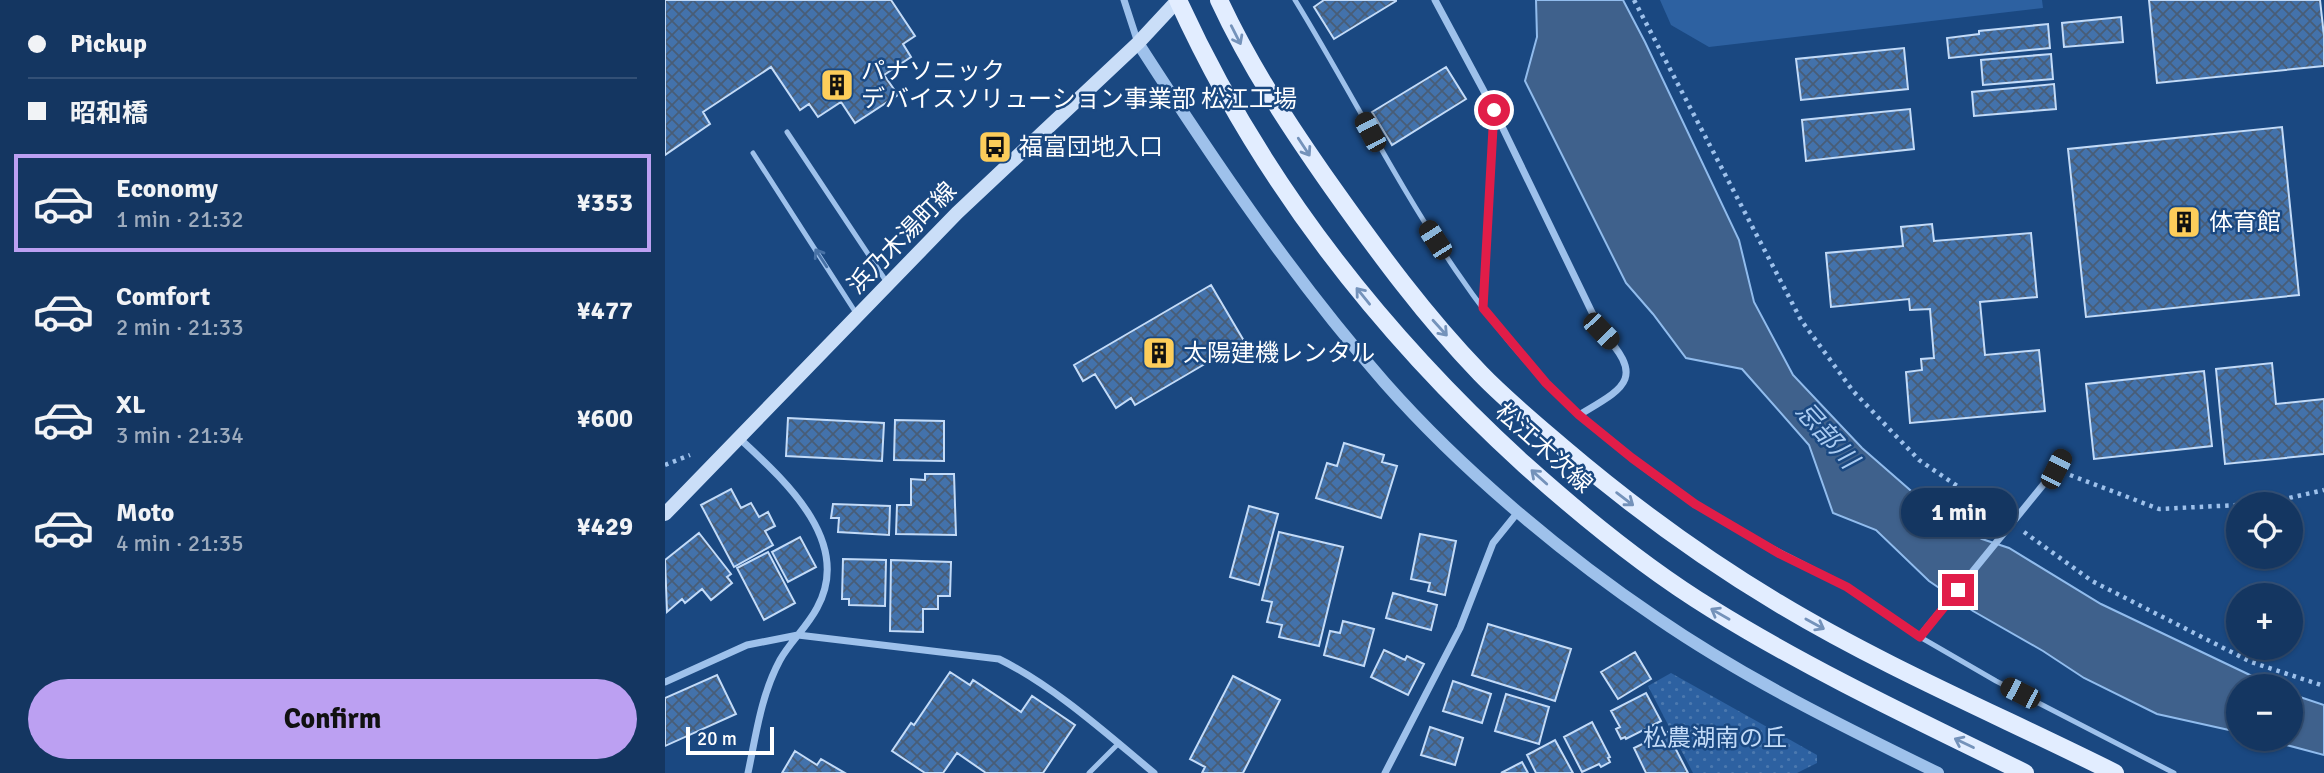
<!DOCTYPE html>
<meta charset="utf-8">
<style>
:root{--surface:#143661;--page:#21416a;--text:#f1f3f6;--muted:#9dabbd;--line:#335076;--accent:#bca0f2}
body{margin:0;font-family:Signika,"Noto Sans JP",sans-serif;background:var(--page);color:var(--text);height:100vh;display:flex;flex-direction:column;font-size:26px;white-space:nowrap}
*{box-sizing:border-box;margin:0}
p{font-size:23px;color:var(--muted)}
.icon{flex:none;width:38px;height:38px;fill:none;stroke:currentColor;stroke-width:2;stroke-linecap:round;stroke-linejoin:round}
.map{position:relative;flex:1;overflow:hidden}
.panel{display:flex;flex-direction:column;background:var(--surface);width:665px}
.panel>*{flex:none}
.guide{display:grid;align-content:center;height:154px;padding:0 28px;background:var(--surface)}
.controls{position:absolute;left:1561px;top:492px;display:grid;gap:14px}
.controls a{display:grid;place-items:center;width:77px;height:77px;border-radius:50%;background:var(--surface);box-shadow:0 2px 5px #0004,0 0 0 2px var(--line);font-size:35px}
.scale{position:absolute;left:21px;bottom:18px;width:88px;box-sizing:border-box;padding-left:7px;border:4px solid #fff;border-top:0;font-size:19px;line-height:24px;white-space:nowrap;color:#fff;-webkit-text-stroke:5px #1a4881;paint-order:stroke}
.end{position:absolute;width:32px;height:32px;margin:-16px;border:9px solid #e11d48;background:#fff;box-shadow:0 0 0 4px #fff}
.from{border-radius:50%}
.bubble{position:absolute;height:49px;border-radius:24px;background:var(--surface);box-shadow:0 2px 5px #0004,0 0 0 2px var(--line);font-size:23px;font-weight:800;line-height:49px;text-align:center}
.car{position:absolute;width:21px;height:42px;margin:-21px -10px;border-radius:9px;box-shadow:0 0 5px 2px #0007;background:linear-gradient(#222 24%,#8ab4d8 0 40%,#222 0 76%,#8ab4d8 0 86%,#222 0)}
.guide b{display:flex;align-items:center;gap:24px;height:66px;font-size:26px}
.guide b+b{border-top:2px solid var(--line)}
.guide i{width:18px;height:18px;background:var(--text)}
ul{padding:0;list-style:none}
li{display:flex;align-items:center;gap:21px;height:98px;margin:0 14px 10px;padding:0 14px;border:4px solid transparent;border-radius:0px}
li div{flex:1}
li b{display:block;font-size:26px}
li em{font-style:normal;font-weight:800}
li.current{border-color:var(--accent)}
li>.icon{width:63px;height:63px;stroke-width:1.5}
.primary-button{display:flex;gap:14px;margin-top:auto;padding:14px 28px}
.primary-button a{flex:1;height:80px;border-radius:42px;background:var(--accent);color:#111;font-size:28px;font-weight:800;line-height:80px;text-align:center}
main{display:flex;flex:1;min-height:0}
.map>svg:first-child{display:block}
</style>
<main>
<section class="panel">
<div class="guide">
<b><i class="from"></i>Pickup</b>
<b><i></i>昭和橋</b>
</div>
<ul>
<li class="current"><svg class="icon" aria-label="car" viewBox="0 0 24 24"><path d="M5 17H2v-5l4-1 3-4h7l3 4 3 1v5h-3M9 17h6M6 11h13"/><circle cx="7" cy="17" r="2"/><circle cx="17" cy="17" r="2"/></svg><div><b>Economy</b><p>1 min · 21:32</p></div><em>¥353</em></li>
<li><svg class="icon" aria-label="car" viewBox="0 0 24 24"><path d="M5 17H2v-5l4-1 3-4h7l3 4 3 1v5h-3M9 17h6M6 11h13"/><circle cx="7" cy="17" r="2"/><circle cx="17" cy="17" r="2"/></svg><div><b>Comfort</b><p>2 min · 21:33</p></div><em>¥477</em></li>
<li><svg class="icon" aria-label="car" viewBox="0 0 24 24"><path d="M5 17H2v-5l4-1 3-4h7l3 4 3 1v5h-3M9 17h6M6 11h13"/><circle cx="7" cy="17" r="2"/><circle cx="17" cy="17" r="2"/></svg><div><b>XL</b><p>3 min · 21:34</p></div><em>¥600</em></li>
<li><svg class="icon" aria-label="car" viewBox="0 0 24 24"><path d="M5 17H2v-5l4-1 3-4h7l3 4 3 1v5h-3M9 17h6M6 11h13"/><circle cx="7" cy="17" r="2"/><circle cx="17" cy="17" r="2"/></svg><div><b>Moto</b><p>4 min · 21:35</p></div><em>¥429</em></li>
</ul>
<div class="primary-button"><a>Confirm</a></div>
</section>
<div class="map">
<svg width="1659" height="773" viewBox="0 0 1659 773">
<defs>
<pattern id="park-dots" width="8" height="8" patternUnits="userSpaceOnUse" patternTransform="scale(1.75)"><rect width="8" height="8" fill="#2d61a1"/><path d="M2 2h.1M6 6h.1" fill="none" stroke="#4c79af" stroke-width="1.8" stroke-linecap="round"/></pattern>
<pattern id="building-cross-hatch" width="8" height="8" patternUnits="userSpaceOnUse" patternTransform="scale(1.75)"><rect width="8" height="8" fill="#4372ab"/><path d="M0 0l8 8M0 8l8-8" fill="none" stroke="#485d77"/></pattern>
</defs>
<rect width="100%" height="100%" fill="#1a4881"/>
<path fill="#2d61a1" d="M 995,0 L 1377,0 L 1378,8 L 1044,47 L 1006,25 Z"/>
<path fill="url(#park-dots)" d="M 1006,673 L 1152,755 L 1152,763 L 1132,773 L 1028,773 L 983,686 Z"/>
<path fill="#3f618c" stroke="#91bced" stroke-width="2" d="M 871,0 L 958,0 L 980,42 L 1074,240 L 1089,302 L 1128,375 L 1197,448 L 1276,517 L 1317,539 L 1344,548 L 1436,604 L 1608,686 L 1573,686 L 1573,732 L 1492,714 L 1419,678 L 1378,651 L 1308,611 L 1264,581 L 1211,530 L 1168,513 L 1144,445 L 1077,369 L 1021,358 L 988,314 L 961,283 L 860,81 L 872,37 Z
M 1626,694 L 1659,705 L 1659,755 L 1599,739 L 1626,738 Z"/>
<path fill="url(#building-cross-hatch)" stroke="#c3dbf8" stroke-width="2" d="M 0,0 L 226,0 L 250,36 L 238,44 L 246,57 L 219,75 L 233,95 L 190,123 L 176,102 L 153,117 L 144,104 L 135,110 L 106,67 L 38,112 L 45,124 L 0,155 Z
M 659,0 L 731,0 L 731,1 L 669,39 L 649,7 Z
M 1484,0 L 1655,0 L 1659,36 L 1659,66 L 1492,83 Z
M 1456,17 L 1458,42 L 1399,47 L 1397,23 Z
M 1383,24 L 1385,48 L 1284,58 L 1282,38 L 1314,34 L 1314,31 Z
M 1239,48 L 1243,89 L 1136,100 L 1131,59 Z
M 1386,54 L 1388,79 L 1318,85 L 1316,60 Z
M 781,67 L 801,99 L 727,145 L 707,112 Z
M 1389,84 L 1391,109 L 1309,116 L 1307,92 Z
M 1245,109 L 1249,149 L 1141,161 L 1137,120 Z
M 1617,127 L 1634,295 L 1421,317 L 1403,149 Z
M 1267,224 L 1269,241 L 1366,233 L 1372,297 L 1315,302 L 1320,355 L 1374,350 L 1380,411 L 1245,423 L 1241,372 L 1257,370 L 1256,359 L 1269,358 L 1265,309 L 1245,310 L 1244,299 L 1166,307 L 1161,253 L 1238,246 L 1236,227 Z
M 546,285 L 579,341 L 470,405 L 466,398 L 451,408 L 430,374 L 418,381 L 409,365 Z
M 1607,363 L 1611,404 L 1659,399 L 1659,454 L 1560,464 L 1551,369 Z
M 1539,371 L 1547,446 L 1429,459 L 1421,384 Z
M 123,418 L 219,423 L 217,461 L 121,456 Z
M 230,420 L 279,421 L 279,461 L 229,460 Z
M 679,443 L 719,455 L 717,462 L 732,466 L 716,518 L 651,498 L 662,463 L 672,466 Z
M 260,474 L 289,474 L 291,535 L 231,534 L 232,505 L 246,505 L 246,479 L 260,480 Z
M 66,489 L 76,508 L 86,503 L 94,517 L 103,512 L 110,526 L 100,531 L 108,545 L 69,567 L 36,505 Z
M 168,504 L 225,506 L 224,535 L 173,532 L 174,518 L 166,518 Z
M 584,506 L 613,514 L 594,585 L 565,577 Z
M 614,532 L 678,547 L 654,646 L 614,637 L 617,625 L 602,622 L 607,602 L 597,600 Z
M 34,533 L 66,574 L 62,577 L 67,583 L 46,600 L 37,589 L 20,603 L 17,599 L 2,612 L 0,560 Z
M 755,534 L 791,541 L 780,595 L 763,591 L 765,583 L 746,579 Z
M 135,537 L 151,567 L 123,582 L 107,552 Z
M 103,552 L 130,603 L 99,620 L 72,568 Z
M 178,559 L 221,560 L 220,606 L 184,605 L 184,599 L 177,599 Z
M 226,560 L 286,562 L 285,596 L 273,596 L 273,609 L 258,609 L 258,632 L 225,631 Z
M 728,593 L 772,605 L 766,630 L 721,618 Z
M 678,621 L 709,629 L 699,666 L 659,655 L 665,631 L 675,633 Z
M 823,624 L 906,649 L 890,701 L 807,675 Z
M 719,650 L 740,660 L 742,656 L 759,664 L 743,695 L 706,677 Z
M 970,652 L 986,679 L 953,699 L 936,672 Z
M 285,672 L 305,685 L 308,680 L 356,712 L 367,696 L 410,725 L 378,773 L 321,773 L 292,753 L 278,773 L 260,773 L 227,751 L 246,723 L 249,725 Z
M 52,675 L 71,714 L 0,746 L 0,698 Z
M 568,676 L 615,700 L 578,773 L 537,773 L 540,767 L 525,759 Z
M 788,681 L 826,694 L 817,723 L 778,711 Z
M 981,693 L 996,721 L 961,739 L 960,737 L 956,739 L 951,729 L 955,727 L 946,711 Z
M 841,694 L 884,707 L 874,744 L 830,731 Z
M 927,722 L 945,757 L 943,758 L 945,762 L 936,767 L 934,764 L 917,772 L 899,737 Z
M 765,727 L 798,738 L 790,765 L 756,755 Z
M 1002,732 L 1023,773 L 981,773 L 969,748 Z
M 890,740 L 908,773 L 871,773 L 862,755 Z
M 130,751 L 152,765 L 156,759 L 180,773 L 117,773 Z
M 857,762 L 863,773 L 836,773 Z"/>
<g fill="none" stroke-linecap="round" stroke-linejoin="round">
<path stroke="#9ec1eb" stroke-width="4.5" stroke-dasharray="3.5 5" stroke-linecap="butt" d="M 969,0 L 1136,320 L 1188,391 L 1254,460 L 1332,513
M 0,465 L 25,455
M 1405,475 L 1494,509 L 1573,505
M 1591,504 L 1602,503 L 1659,490
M 1359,532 L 1427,581 L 1586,662 L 1659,686"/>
<path stroke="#9ec1eb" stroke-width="5" d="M 630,0 C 717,142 787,301 913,414 C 950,447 990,479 1031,505 C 1079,535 1131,559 1180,586 C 1206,601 1230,620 1255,637 L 1260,630
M 122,132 L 223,284
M 88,153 L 191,313
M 1255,637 L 1331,681 L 1509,773
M 424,773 L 454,743"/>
<path stroke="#9ec1eb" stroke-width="7" d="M 459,0 L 473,43
M 770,0 L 829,110 L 936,331 C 982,379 959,388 914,415
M 818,308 L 829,113
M 74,438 C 118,479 189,541 152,608 C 142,627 125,642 115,660 C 96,695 91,735 83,773
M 1260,630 L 1391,469 L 1399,454
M 0,682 L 82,645 L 133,635 L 334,659 C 389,686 442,734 489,773
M 720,773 L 795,628 L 828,543 L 853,512"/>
<path stroke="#9ec1eb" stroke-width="12" d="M 473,43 C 549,161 628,278 720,383 C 796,469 897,554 992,618 C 1081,679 1177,726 1273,773"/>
<path stroke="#cadef8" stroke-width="14" d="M 0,514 L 292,213 L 473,43 L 513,0"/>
<path stroke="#e2edff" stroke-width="18" d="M 513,0 C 594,178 716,334 860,465 C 918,517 980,568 1047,609 C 1147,671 1254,721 1360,773
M 554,0 C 585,67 625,127 667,187 C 713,252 760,316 815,373 C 840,399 869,423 896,446 C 964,504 1036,557 1113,603 C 1221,668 1338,717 1450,773"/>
</g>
<defs><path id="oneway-shaft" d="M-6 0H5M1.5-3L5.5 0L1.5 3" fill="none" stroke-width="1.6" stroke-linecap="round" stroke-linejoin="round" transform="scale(1.75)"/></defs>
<g stroke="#7492ba">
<use href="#oneway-shaft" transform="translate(571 35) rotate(63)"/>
<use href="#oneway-shaft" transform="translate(639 147) rotate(57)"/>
<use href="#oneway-shaft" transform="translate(698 296) rotate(-129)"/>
<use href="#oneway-shaft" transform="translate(775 328) rotate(48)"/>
<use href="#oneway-shaft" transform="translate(874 477) rotate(-138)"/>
<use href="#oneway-shaft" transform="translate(960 499) rotate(37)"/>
<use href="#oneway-shaft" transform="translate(1055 614) rotate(-150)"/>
<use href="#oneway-shaft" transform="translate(1150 624) rotate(29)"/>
<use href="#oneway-shaft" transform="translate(1299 743) rotate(-154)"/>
</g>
<use stroke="#4872a6" href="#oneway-shaft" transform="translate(156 258) rotate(-123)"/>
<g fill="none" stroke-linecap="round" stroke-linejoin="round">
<path stroke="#e11d48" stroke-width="9" d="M 829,110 L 818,308 L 881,383 L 914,415 L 967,458 L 1030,504 L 1115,554 L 1182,587 L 1255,637 L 1293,590"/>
</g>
<defs>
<symbol id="building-square" viewBox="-11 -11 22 22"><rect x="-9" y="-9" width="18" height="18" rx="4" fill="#fdcd5a" stroke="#1a4881"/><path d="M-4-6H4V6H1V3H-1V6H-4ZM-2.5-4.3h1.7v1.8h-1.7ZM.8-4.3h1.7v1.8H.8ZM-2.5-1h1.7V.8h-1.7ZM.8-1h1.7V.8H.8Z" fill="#111"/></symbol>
<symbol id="bus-square" viewBox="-11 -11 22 22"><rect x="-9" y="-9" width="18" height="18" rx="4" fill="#fdcd5a" stroke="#1a4881"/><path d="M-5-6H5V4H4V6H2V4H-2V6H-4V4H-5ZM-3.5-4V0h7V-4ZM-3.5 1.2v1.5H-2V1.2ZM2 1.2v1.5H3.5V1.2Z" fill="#111"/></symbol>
</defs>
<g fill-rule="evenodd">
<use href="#building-square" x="153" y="66" width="38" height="38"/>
<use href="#bus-square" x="311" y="128" width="38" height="38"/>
<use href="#building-square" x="1500" y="203" width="38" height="38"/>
<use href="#building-square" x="475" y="334" width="38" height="38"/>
</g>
<g text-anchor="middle" stroke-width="5" stroke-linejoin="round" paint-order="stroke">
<g font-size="24" fill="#fff" stroke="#1a4881" text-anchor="start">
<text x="196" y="79">パナソニック<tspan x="196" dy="28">デバイスソリューション事業部 松江工場</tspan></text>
<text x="354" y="155">福富団地入口</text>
<text x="1544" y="230">体育館</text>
<text x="518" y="361">太陽建機レンタル</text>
</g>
<g font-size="24" fill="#fff" stroke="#1a4881">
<text transform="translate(237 238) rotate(-46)" y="8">浜乃木湯町線</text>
<text transform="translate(879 448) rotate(42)" y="8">松江木次線</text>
</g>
<g font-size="24" fill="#c3dbf8" stroke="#1a4881">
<text x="1050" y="746">松農湖南の丘</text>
</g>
<g font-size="26" font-style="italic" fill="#a9cbf2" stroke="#1a4881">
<text transform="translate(1162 435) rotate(48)" y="9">忌部川</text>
</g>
</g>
</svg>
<div class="controls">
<a><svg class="icon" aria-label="locate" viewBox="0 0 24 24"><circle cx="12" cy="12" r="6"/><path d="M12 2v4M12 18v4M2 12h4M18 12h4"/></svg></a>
<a>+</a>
<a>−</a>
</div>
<div class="scale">20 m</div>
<i class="end from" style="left:829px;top:110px"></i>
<i class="end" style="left:1293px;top:590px"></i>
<div class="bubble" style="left:1236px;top:488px;width:116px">1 min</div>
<i class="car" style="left:705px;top:132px;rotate:332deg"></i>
<i class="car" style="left:770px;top:240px;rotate:327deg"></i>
<i class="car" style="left:936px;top:331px;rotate:136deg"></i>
<i class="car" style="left:1391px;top:469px;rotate:27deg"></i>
<i class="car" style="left:1355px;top:693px;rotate:297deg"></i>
</div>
</main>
